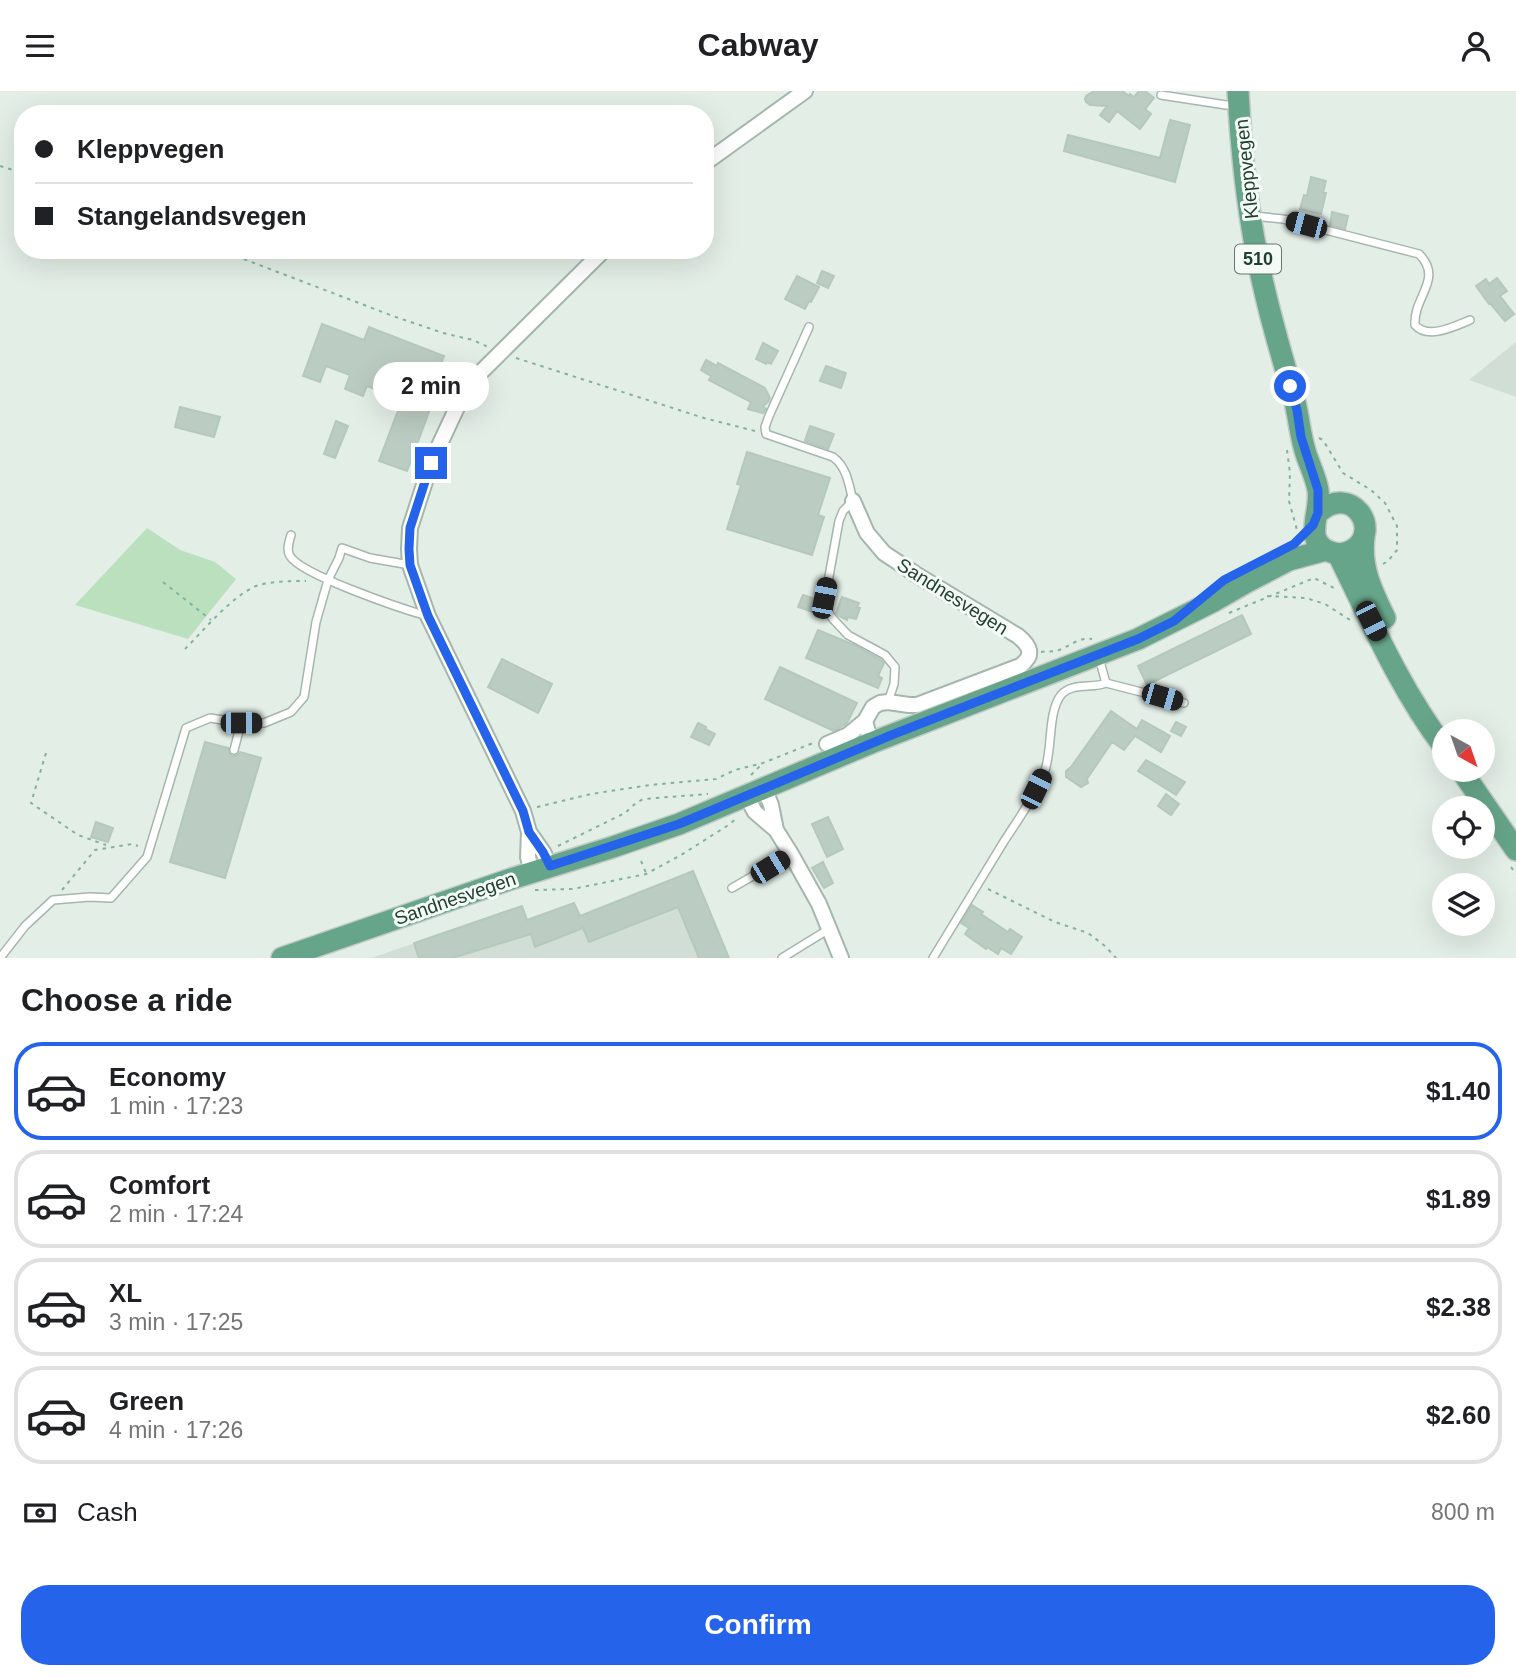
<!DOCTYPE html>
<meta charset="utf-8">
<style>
:root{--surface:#fff;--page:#f6f6f6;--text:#202124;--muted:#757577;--line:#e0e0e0;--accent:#2563eb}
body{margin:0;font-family:Arial,sans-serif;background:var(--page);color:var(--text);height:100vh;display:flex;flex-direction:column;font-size:26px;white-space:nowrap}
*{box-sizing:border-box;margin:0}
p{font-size:23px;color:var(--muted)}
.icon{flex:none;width:38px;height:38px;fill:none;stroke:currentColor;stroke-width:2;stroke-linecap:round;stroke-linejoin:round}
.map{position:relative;height:867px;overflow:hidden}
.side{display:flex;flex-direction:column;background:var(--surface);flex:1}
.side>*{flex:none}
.banner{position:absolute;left:14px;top:14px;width:700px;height:154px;border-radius:28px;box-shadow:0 7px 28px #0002;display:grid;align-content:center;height:154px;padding:0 21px;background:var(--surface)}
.needle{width:46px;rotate:140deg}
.controls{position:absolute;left:1432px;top:628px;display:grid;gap:14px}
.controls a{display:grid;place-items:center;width:63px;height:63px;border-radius:50%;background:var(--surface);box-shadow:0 7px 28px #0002;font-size:35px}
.end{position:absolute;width:32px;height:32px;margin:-16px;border:9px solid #2563eb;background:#fff;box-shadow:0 0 0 4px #fff}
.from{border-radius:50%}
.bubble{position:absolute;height:49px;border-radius:24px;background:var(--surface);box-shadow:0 7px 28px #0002;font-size:23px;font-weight:700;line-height:49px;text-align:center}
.car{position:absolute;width:21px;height:42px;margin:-21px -10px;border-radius:9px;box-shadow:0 0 5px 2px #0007;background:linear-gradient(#222 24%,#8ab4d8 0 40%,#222 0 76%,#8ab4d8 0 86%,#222 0)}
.banner b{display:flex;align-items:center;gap:24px;height:66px;font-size:26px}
.banner b+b{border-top:2px solid var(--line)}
.banner i{width:18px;height:18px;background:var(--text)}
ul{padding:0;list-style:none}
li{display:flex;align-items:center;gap:21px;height:98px;margin:0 14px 10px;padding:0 7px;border:4px solid var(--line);border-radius:28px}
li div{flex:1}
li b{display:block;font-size:26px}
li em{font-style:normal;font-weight:700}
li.current{border-color:var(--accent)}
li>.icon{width:63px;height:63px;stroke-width:1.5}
h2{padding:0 21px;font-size:32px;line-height:84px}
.pay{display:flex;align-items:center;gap:18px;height:77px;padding:0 21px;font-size:26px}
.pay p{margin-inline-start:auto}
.action{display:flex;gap:14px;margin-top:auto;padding:14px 21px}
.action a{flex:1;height:80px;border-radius:28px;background:var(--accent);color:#fff;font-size:28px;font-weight:700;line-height:80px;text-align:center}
header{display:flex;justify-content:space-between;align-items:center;height:91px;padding:0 21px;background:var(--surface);font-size:32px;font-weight:700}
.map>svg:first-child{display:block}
</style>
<header><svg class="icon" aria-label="menu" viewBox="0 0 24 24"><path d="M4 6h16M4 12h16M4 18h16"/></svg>Cabway<svg class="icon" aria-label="person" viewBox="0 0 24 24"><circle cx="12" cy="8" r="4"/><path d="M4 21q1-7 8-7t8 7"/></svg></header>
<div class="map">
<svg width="1516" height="867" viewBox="0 0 1516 867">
<rect width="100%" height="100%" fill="#e3eee7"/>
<path fill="#d1ded6" d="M 1516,251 L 1516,306 L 1469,289 Z
M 693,780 L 729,867 L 371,867 L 522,815 L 527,829 L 574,812 L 581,825 Z"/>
<path fill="#bbe0be" d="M 147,437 L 180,459 L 215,471 L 236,488 L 188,548 L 75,514 Z"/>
<path fill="#bbccc2" stroke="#b5c8bc" stroke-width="2" d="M 1094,0 L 1122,0 L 1129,5 L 1130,3 L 1134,6 L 1139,0 L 1145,0 L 1154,7 L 1145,18 L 1151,23 L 1140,38 L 1117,20 L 1109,31 L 1100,24 L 1107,15 L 1090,14 L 1086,11 L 1085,8 L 1086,5 Z
M 1170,29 L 1190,34 L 1175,91 L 1064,60 L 1068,44 L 1160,67 Z
M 1311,86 L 1326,90 L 1323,102 L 1326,102 L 1321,123 L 1300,118 L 1304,104 L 1307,105 Z
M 1332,121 L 1348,125 L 1345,138 L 1330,134 Z
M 822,180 L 834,185 L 828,197 L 817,192 Z
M 797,185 L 819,196 L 811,211 L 809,210 L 805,218 L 785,208 Z
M 1497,187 L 1507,200 L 1500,205 L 1514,223 L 1505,230 L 1490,212 L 1489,213 L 1476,195 L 1486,188 L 1489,193 Z
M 322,233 L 364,249 L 369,236 L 444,265 L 425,316 L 430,318 L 407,380 L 379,370 L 402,309 L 367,295 L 363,305 L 345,298 L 350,284 L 326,275 L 320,291 L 303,285 Z
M 763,252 L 778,260 L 771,273 L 767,271 L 766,273 L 756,268 Z
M 706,269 L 717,275 L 718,272 L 765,297 L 770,307 L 768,311 L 763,315 L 766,318 L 763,322 L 748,318 L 751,311 L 709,289 L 711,285 L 701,279 Z
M 826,275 L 846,282 L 841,297 L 820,290 Z
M 180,316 L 220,326 L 214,346 L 175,336 Z
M 336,330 L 348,335 L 335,367 L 324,363 Z
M 810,335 L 834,343 L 828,358 L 805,350 Z
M 747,361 L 830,387 L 818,424 L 824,426 L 812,464 L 727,438 L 741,394 L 737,393 Z
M 803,504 L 818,509 L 813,521 L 798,516 Z
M 842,506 L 859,512 L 857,516 L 860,517 L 856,528 L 848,526 L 847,529 L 839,525 L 836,522 Z
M 1242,524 L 1251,543 L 1147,594 L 1138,575 Z
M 818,539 L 854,554 L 881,569 L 884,572 L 878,585 L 882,587 L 878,597 L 806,567 Z
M 502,568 L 552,593 L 538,622 L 488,596 Z
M 780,576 L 857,612 L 847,632 L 834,640 L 765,608 Z
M 1111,620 L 1137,638 L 1142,629 L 1170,645 L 1161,661 L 1135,645 L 1124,659 L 1112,651 L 1087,688 L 1088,692 L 1081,696 L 1066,686 L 1066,680 L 1071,676 Z
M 1176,631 L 1186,636 L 1181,645 L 1171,640 Z
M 698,632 L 706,636 L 705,638 L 715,643 L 709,654 L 691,646 Z
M 205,651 L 228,657 L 228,661 L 232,665 L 236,665 L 240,661 L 261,667 L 225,787 L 170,771 Z
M 1146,669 L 1185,691 L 1176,704 L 1138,680 Z
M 1166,703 L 1179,713 L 1171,724 L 1158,715 Z
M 828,726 L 843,758 L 827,766 L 812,733 Z
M 96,731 L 113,737 L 108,751 L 91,746 Z
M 823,771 L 833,792 L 824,797 L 812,777 Z
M 693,780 L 729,867 L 699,867 L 678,816 L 589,851 L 583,837 L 535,856 L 531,843 L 452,867 L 419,867 L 414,852 L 522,815 L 527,829 L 574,812 L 580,825 Z
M 972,814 L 983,821 L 981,823 L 1008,841 L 1010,838 L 1022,846 L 1011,863 L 1001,857 L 998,863 L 987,856 L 986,858 L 965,843 L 969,837 L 961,832 Z"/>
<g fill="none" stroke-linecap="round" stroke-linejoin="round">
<defs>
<path id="service" d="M 1161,4 L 1226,14 L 1235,14
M 1254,125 L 1283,128 L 1419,163 C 1444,188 1413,206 1415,234 C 1428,249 1455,235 1470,229
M 809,236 L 769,325 L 765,336 L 766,343 L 833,366 C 847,376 849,394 853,410 L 843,420 L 839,430 L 824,513 L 826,518 L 833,528 L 848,544 L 885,564 L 895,576 L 894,593 L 888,611
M 291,444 C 289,451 286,459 290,465 C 301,484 403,518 427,525
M 1099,567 L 1106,592
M 234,659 L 241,632
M 732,797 L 791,763
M 0,867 L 25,835 L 53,809 L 90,806 L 111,807 L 147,766 L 186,637 L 210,627 L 241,632 L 264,632 L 291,621 L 304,606 L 316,531 L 328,489 L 339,467 L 342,457 L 370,467 L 410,474
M 782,867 L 829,838
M 933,867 C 956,829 980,790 1003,752 C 1017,730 1034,707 1044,682 C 1053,661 1047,622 1061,604 C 1072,591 1092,598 1106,592 L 1184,612"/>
<path id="minor" d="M 705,72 L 805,0
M 853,410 L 867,442 L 884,462 L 917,484 L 1018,545 C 1030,555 1035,564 1020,575 L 917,614 L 909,614 L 888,611 L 880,612 L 873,616 L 865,630 L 871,652
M 827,653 L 848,644 L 865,630
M 764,697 L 771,714 L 776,739
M 746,705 L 755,721 L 776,739 L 791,763 L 819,813 L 841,867
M 529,741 L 543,761 L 550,775
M 532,781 L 528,766 L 529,741 L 523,720 L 428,525 L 410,474 L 409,458 L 410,437 L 431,372 L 459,312 L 476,286 L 604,159"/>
<path id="primary" d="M 1238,0 C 1241,58 1247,117 1259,174 C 1268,219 1281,263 1294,307 C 1299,326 1300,345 1306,363 C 1310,375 1316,387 1318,399 C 1322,422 1300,453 1334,462 C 1341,464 1348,462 1354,458 C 1382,439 1352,391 1318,422
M 1364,446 C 1360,476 1372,500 1385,527
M 1338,463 C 1370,528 1400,598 1444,656
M 1461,679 L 1516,759
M 282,867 L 511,788 L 613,756 L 679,733 L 871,652 L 1138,548 L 1214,510 L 1247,491 L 1289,469 L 1326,459"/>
</defs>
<use href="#service" stroke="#a5b6ad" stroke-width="10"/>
<use href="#minor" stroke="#a5b6ad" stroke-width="18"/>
<use href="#primary" stroke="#c1cac6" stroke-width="24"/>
<path stroke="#82b39a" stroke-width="2" stroke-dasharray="3.5 5" stroke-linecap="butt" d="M 0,75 L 23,82
M 220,159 L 393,225 L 443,242 L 473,249 L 488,256
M 516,267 L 704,327 L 755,340
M 1319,347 L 1323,349 L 1343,382 L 1371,399 L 1385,412 L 1397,435 L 1397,459 L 1388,470 L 1383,473
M 1287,359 L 1290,382 L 1289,410 L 1297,439
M 163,491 L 211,529
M 1267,505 L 1306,507 L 1325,513 L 1350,529
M 1229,522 L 1314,487 L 1336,498
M 185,558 C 204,539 232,505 256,495 C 272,490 291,490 306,490
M 1041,561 C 1047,560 1053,561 1059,559 C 1070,555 1079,546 1092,548
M 46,662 L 31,712 L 78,744 L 106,754
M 751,684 L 763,672
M 537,716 L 591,703 L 650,694 L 716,688 L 735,679 L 763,672 L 813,652
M 558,755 L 625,722 L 636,712 L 643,708 L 708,703
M 641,770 L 646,782
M 1511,776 L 1516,783
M 988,798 L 1055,831 L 1088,842 L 1105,855 L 1116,867
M 62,799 L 95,759 L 132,753 L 138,755
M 535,799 L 573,798 L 646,783 L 681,764 L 727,735 L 736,728"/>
<use href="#service" stroke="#fff" stroke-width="7"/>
<use href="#minor" stroke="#fff" stroke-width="14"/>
<use href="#primary" stroke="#66a589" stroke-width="21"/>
</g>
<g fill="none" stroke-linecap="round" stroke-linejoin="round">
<path stroke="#2563eb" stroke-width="9" d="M 431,372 L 410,437 L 409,458 L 410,474 L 428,525 L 523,720 L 529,741 L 543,761 L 550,775 L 679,733 L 894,643 L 1138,548 L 1174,530 L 1224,489 L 1294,453 L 1313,434 L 1318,422 L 1318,399 L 1301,346 L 1297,319 L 1290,295"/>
</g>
<g text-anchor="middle" stroke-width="6" stroke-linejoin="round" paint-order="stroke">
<rect fill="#f4faf6" stroke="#61786d" stroke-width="2" x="1235" y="153.5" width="46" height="29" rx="5"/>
<g font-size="18" font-weight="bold" fill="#224032">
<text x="1258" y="174">510</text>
</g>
<g font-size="19" fill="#224032" stroke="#f4faf6">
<text transform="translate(1246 78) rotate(-96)" y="7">Kleppvegen</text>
<text transform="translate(953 505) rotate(32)" y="7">Sandnesvegen</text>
<text transform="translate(455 807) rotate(-19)" y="7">Sandnesvegen</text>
</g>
</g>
</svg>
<div class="controls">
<a><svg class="needle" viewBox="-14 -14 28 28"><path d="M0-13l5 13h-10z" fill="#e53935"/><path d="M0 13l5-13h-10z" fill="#757577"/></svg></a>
<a><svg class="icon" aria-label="locate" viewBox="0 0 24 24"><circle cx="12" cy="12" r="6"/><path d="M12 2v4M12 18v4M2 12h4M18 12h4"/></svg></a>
<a><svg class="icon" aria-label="layers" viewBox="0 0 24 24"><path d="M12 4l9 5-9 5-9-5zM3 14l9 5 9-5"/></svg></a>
</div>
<i class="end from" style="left:1290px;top:295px"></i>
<i class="end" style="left:431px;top:372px"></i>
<div class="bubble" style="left:373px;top:271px;width:116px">2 min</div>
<i class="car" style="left:1306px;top:134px;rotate:285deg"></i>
<i class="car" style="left:824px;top:507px;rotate:11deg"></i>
<i class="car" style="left:1371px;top:530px;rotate:153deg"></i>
<i class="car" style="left:1162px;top:606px;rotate:106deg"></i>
<i class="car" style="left:241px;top:632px;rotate:90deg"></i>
<i class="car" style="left:1036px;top:698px;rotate:26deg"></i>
<i class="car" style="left:770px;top:776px;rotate:59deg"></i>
<div class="banner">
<b><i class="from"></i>Kleppvegen</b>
<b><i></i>Stangelandsvegen</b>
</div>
</div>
<section class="side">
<h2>Choose a ride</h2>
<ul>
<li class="current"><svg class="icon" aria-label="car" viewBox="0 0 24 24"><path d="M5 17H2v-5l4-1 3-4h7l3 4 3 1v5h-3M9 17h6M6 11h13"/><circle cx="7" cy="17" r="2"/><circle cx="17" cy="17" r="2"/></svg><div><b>Economy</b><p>1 min · 17:23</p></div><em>$1.40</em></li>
<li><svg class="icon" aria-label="car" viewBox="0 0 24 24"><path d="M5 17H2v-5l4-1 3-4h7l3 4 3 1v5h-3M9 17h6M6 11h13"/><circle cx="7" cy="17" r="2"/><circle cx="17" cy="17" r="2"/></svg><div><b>Comfort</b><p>2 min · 17:24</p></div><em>$1.89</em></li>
<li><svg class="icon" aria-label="car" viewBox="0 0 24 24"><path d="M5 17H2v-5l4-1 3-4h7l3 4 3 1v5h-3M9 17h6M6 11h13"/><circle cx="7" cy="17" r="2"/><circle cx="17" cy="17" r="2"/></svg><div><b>XL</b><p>3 min · 17:25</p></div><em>$2.38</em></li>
<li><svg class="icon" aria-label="car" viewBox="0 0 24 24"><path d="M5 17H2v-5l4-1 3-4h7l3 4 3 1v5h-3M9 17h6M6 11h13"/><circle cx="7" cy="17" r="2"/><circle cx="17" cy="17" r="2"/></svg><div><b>Green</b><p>4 min · 17:26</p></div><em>$2.60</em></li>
</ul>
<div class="pay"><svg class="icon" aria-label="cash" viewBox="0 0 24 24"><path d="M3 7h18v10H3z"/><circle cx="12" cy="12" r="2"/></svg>Cash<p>800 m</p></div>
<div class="action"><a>Confirm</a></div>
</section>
